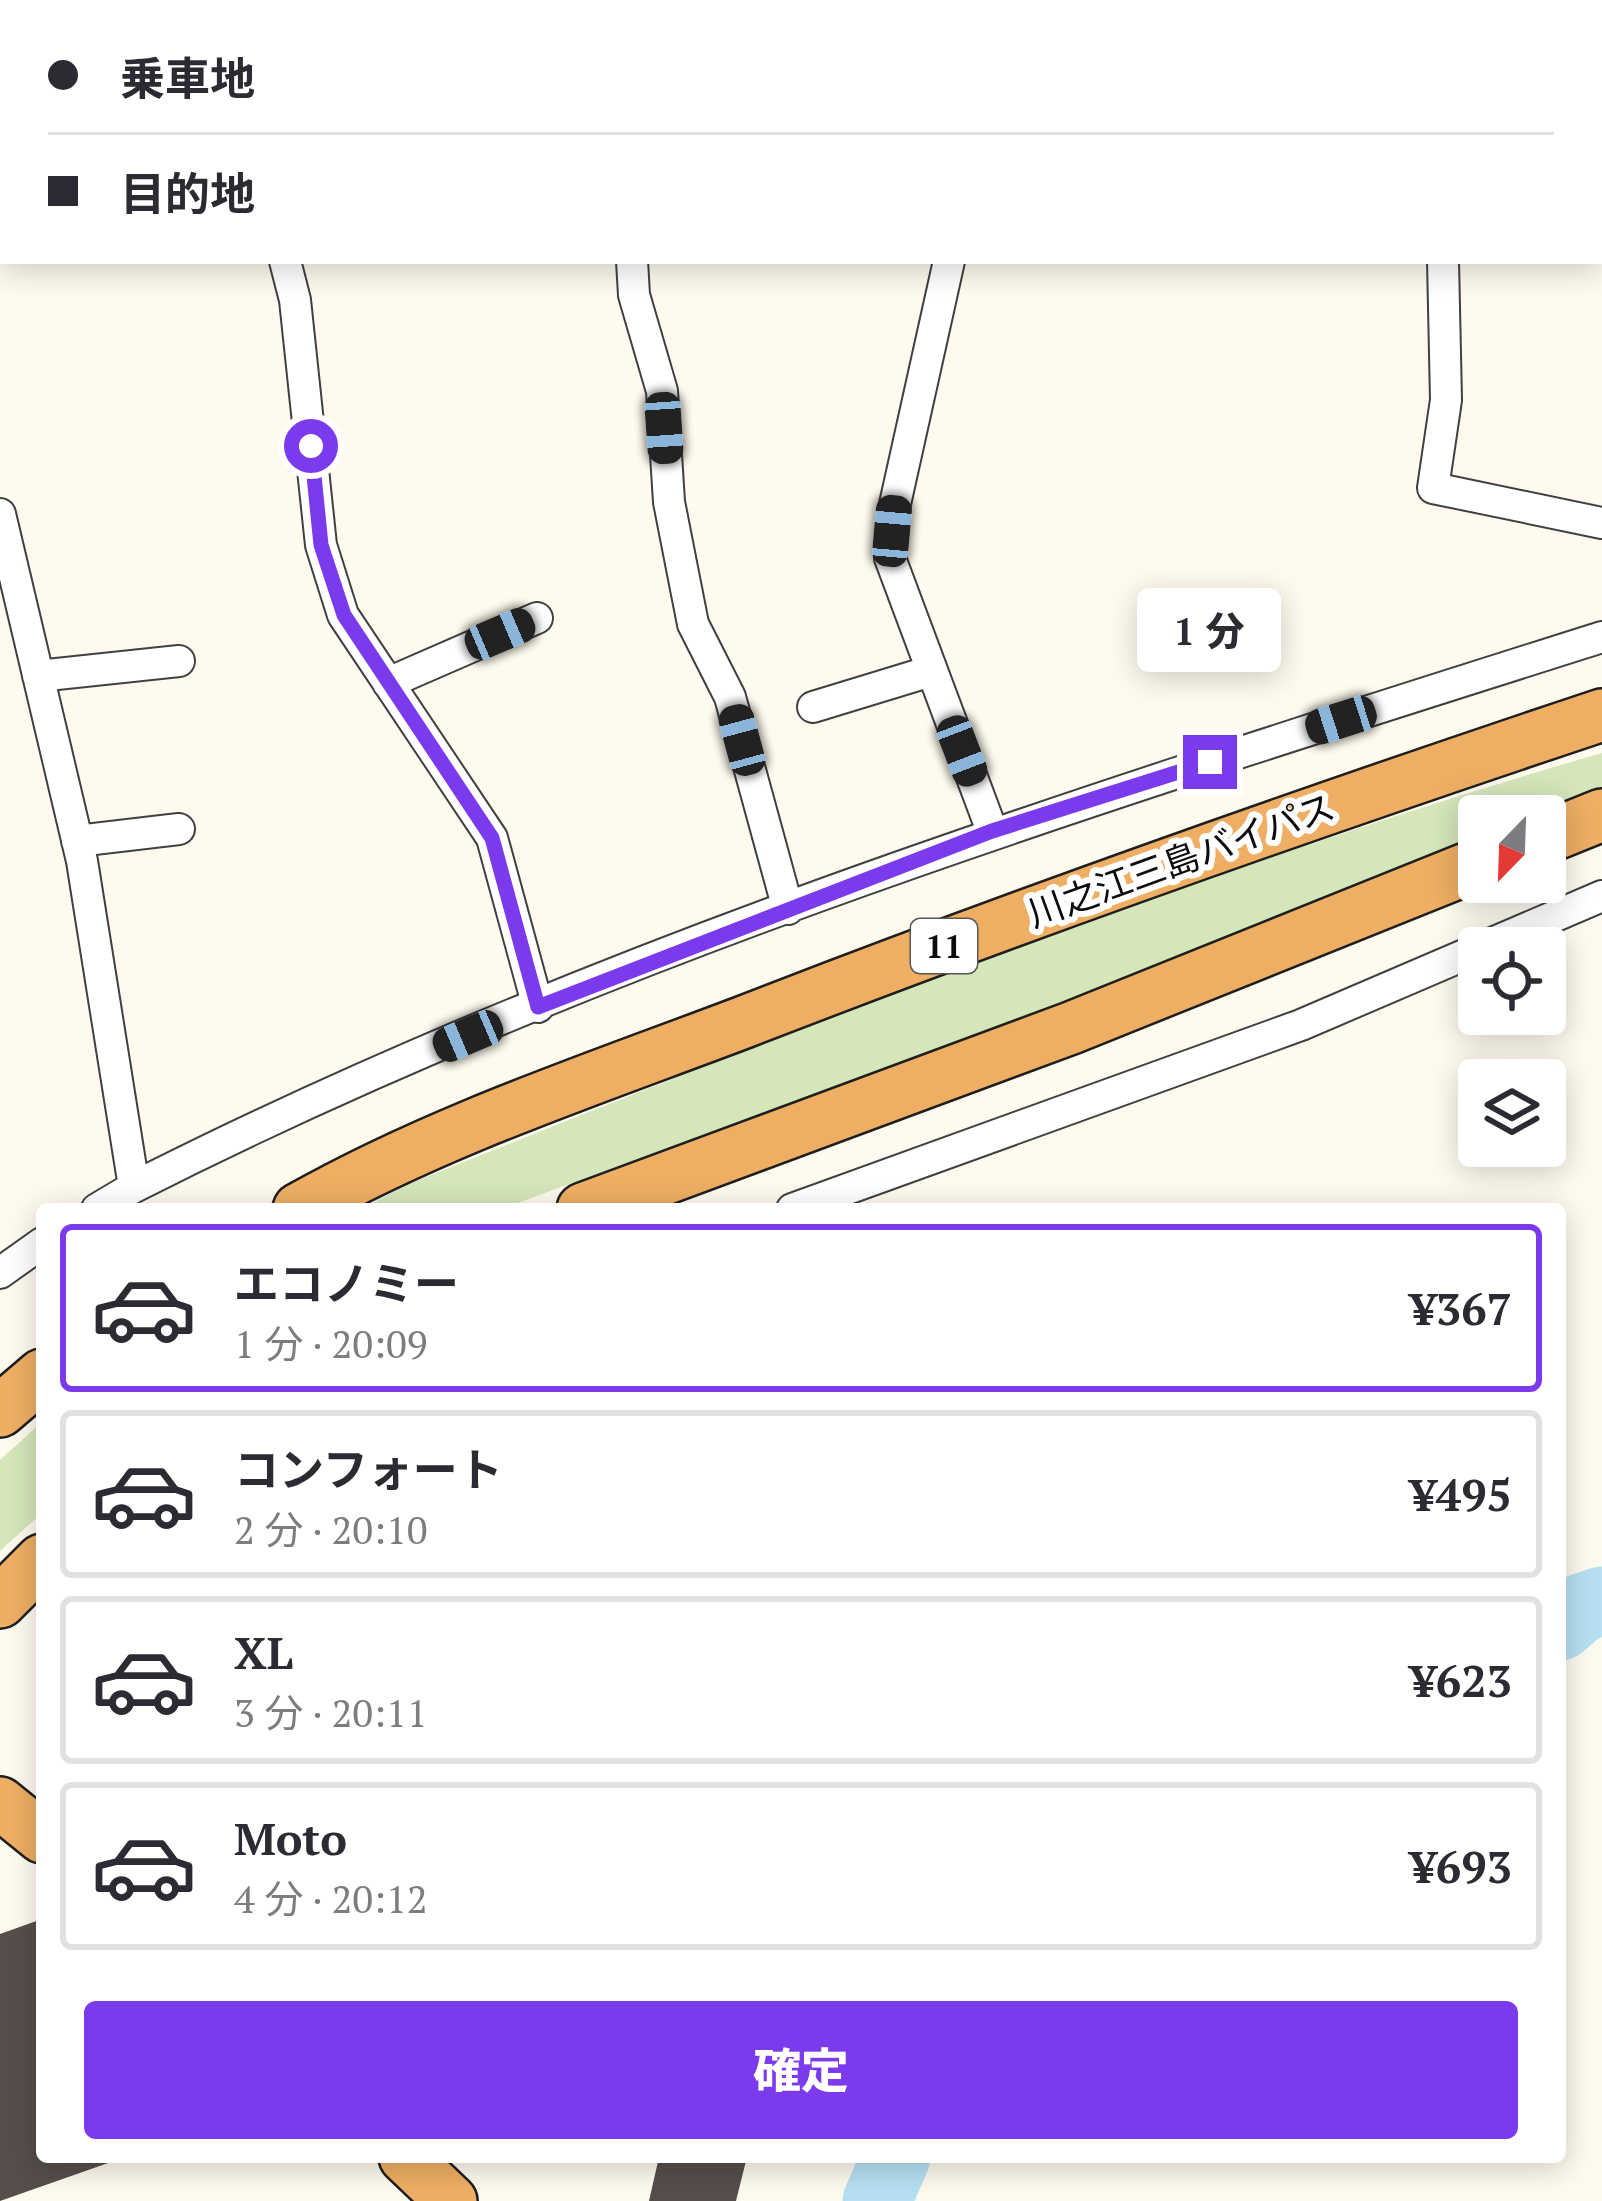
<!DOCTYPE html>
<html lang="ja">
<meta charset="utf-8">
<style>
:root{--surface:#fff;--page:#f7f7f7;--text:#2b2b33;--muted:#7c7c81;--line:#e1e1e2;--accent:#7c3aed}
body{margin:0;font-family:"PT Serif","Noto Sans JP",serif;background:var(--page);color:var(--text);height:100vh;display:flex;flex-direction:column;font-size:45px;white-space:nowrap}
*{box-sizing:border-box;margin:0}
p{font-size:39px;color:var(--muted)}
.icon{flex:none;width:66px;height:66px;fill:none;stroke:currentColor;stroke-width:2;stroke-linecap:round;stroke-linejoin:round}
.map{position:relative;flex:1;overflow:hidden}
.side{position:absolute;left:36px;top:1203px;width:1530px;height:960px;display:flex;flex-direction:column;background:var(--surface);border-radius:12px;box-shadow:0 6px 30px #0003}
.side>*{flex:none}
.guide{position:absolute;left:0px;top:0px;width:1602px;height:264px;box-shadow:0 6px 30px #0003;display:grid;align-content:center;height:264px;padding:0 48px;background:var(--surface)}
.needle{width:78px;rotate:203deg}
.fabs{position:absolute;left:1458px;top:795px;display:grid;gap:24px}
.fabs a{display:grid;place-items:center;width:108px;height:108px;border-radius:12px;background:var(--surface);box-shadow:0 6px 30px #0003;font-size:60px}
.end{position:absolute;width:54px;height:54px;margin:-27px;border:15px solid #7c3aed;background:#fff;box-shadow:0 0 0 6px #fff}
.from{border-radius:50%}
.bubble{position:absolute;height:84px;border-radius:12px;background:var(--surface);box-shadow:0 6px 30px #0003;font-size:39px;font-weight:800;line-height:84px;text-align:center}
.car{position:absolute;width:36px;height:72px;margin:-36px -18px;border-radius:15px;box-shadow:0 0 9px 3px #0007;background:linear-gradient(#222 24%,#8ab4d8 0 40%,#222 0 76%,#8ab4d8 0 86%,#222 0)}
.guide b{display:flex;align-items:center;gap:42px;height:114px;font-size:45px}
.guide b+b{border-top:3px solid var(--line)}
.guide i{width:30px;height:30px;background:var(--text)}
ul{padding:21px 0 0;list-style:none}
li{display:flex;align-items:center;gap:36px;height:168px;margin:0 24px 18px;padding:0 24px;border:6px solid var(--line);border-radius:12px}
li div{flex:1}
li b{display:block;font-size:45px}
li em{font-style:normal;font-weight:800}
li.selected{border-color:var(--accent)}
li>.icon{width:108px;height:108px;stroke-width:1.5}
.cta{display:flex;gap:24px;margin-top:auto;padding:24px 48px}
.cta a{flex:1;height:138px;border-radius:12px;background:var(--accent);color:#fff;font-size:48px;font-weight:800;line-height:138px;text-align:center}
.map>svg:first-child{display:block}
</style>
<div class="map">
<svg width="1602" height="2201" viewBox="0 0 1602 2201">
<rect width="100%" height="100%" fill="#fefaee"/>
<path fill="#d4e6ba" d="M 1602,753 L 1602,794 L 1545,816 L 1479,816 L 1479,844 L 1131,979 L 501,1209 L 361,1209 L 409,1184 C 802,1026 1195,871 1602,753 Z
M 42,1422 L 42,1513 L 0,1551 L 0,1460 Z"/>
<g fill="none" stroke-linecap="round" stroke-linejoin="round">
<path stroke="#b6e0f2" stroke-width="69" d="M 1560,1626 L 1581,1608 L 1602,1601
M 877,2201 L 896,2157"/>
</g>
<path fill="#554e4a" d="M 42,1919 L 42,2157 L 111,2157 L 111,2162 L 0,2201 L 0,1934 Z
M 659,2157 L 747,2157 L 736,2201 L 649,2201 Z"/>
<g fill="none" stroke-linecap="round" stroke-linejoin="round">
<defs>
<path id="service" d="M 165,3 L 172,0
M 0,71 L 3,70"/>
<path id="minor" d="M 519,0 L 522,3
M 259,3 L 260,0
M 855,3 L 867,0
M 1017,3 L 1018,0
M 1459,3 L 1460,0
M 285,261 L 295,300 L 321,545 L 343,615 L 492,838 L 538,1007
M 632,261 L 634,295 L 662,391 L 669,502 L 693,624 L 730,697 L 788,909
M 949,261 L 895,504 L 890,558 L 992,831
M 1443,261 L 1446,400 L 1433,488 L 1602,523
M 0,514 L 82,861 L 134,1187 C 601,950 1104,795 1602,637
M 38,676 L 179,661
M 388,683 L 537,618
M 813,707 L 931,671
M 77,841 L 179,829
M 97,1209 L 134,1187
M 792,1209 L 1301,1025 L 1602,896
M 0,1273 L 42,1243"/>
<path id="trunk" d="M 1545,838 L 1602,815
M 299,1209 C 439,1130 594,1079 744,1022 C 1027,912 1314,811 1602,715
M 583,1209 L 1071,1028 L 1479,864
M 0,1411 L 42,1375
M 0,1602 L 42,1560
M 0,1803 L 42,1837
M 405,2157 L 451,2201"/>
</defs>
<use href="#service" stroke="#404040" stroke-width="20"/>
<use href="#minor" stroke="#404040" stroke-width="34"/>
<use href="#trunk" stroke="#1e1e1e" stroke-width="56"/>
<use href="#service" stroke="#fff" stroke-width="15"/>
<use href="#minor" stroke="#fff" stroke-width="30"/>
<use href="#trunk" stroke="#eeae64" stroke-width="51"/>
</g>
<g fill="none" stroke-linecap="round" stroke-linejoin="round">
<path stroke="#7c3aed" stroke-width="15" d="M 311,446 L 321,545 L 344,615 L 492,838 L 538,1007 L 992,831 L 1210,762"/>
</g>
<g text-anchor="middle" stroke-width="12" stroke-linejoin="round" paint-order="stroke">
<rect fill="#fff" stroke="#565656" stroke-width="3" x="911" y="919" width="66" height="54" rx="9"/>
<g font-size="33" font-weight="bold" fill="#0d0d0d">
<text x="944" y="958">11</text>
</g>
<g font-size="36" fill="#0d0d0d" stroke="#fff">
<text transform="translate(1181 860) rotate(-20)" y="13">川之江三島バイパス</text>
</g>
</g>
</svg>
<div class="fabs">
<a><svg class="needle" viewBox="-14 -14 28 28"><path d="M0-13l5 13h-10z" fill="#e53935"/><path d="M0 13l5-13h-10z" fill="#7c7c81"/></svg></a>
<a><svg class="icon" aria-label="locate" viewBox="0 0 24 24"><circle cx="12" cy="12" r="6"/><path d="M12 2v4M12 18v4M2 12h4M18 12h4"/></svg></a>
<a><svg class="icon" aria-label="layers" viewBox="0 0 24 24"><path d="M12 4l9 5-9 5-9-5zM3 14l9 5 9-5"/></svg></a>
</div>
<i class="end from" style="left:311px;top:446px"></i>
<i class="end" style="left:1210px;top:762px"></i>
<div class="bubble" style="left:1137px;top:588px;width:144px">1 分</div>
<i class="car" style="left:664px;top:428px;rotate:176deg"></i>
<i class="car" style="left:892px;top:531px;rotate:5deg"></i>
<i class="car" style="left:500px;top:634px;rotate:67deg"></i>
<i class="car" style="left:1341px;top:720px;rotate:252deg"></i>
<i class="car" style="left:742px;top:740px;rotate:345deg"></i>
<i class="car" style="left:962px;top:751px;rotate:159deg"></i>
<i class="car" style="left:468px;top:1036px;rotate:247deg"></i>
<div class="guide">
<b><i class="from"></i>乗車地</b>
<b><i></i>目的地</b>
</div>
<section class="side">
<ul>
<li class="selected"><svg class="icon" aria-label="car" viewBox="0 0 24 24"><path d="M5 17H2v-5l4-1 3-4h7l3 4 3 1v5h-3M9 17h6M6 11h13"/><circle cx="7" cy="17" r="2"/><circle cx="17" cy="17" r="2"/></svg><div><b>エコノミー</b><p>1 分 · 20:09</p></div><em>¥367</em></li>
<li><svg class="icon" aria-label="car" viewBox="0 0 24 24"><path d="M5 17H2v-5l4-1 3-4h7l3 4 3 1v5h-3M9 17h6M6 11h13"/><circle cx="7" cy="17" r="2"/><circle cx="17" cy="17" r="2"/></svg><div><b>コンフォート</b><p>2 分 · 20:10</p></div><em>¥495</em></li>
<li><svg class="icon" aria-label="car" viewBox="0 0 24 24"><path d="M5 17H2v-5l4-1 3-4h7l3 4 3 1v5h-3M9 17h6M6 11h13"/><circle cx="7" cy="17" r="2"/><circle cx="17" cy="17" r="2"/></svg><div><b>XL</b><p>3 分 · 20:11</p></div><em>¥623</em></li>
<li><svg class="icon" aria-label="car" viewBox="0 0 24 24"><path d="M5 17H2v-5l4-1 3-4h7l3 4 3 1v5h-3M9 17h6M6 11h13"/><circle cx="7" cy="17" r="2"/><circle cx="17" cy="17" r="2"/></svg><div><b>Moto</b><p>4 分 · 20:12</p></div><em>¥693</em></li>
</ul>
<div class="cta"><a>確定</a></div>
</section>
</div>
